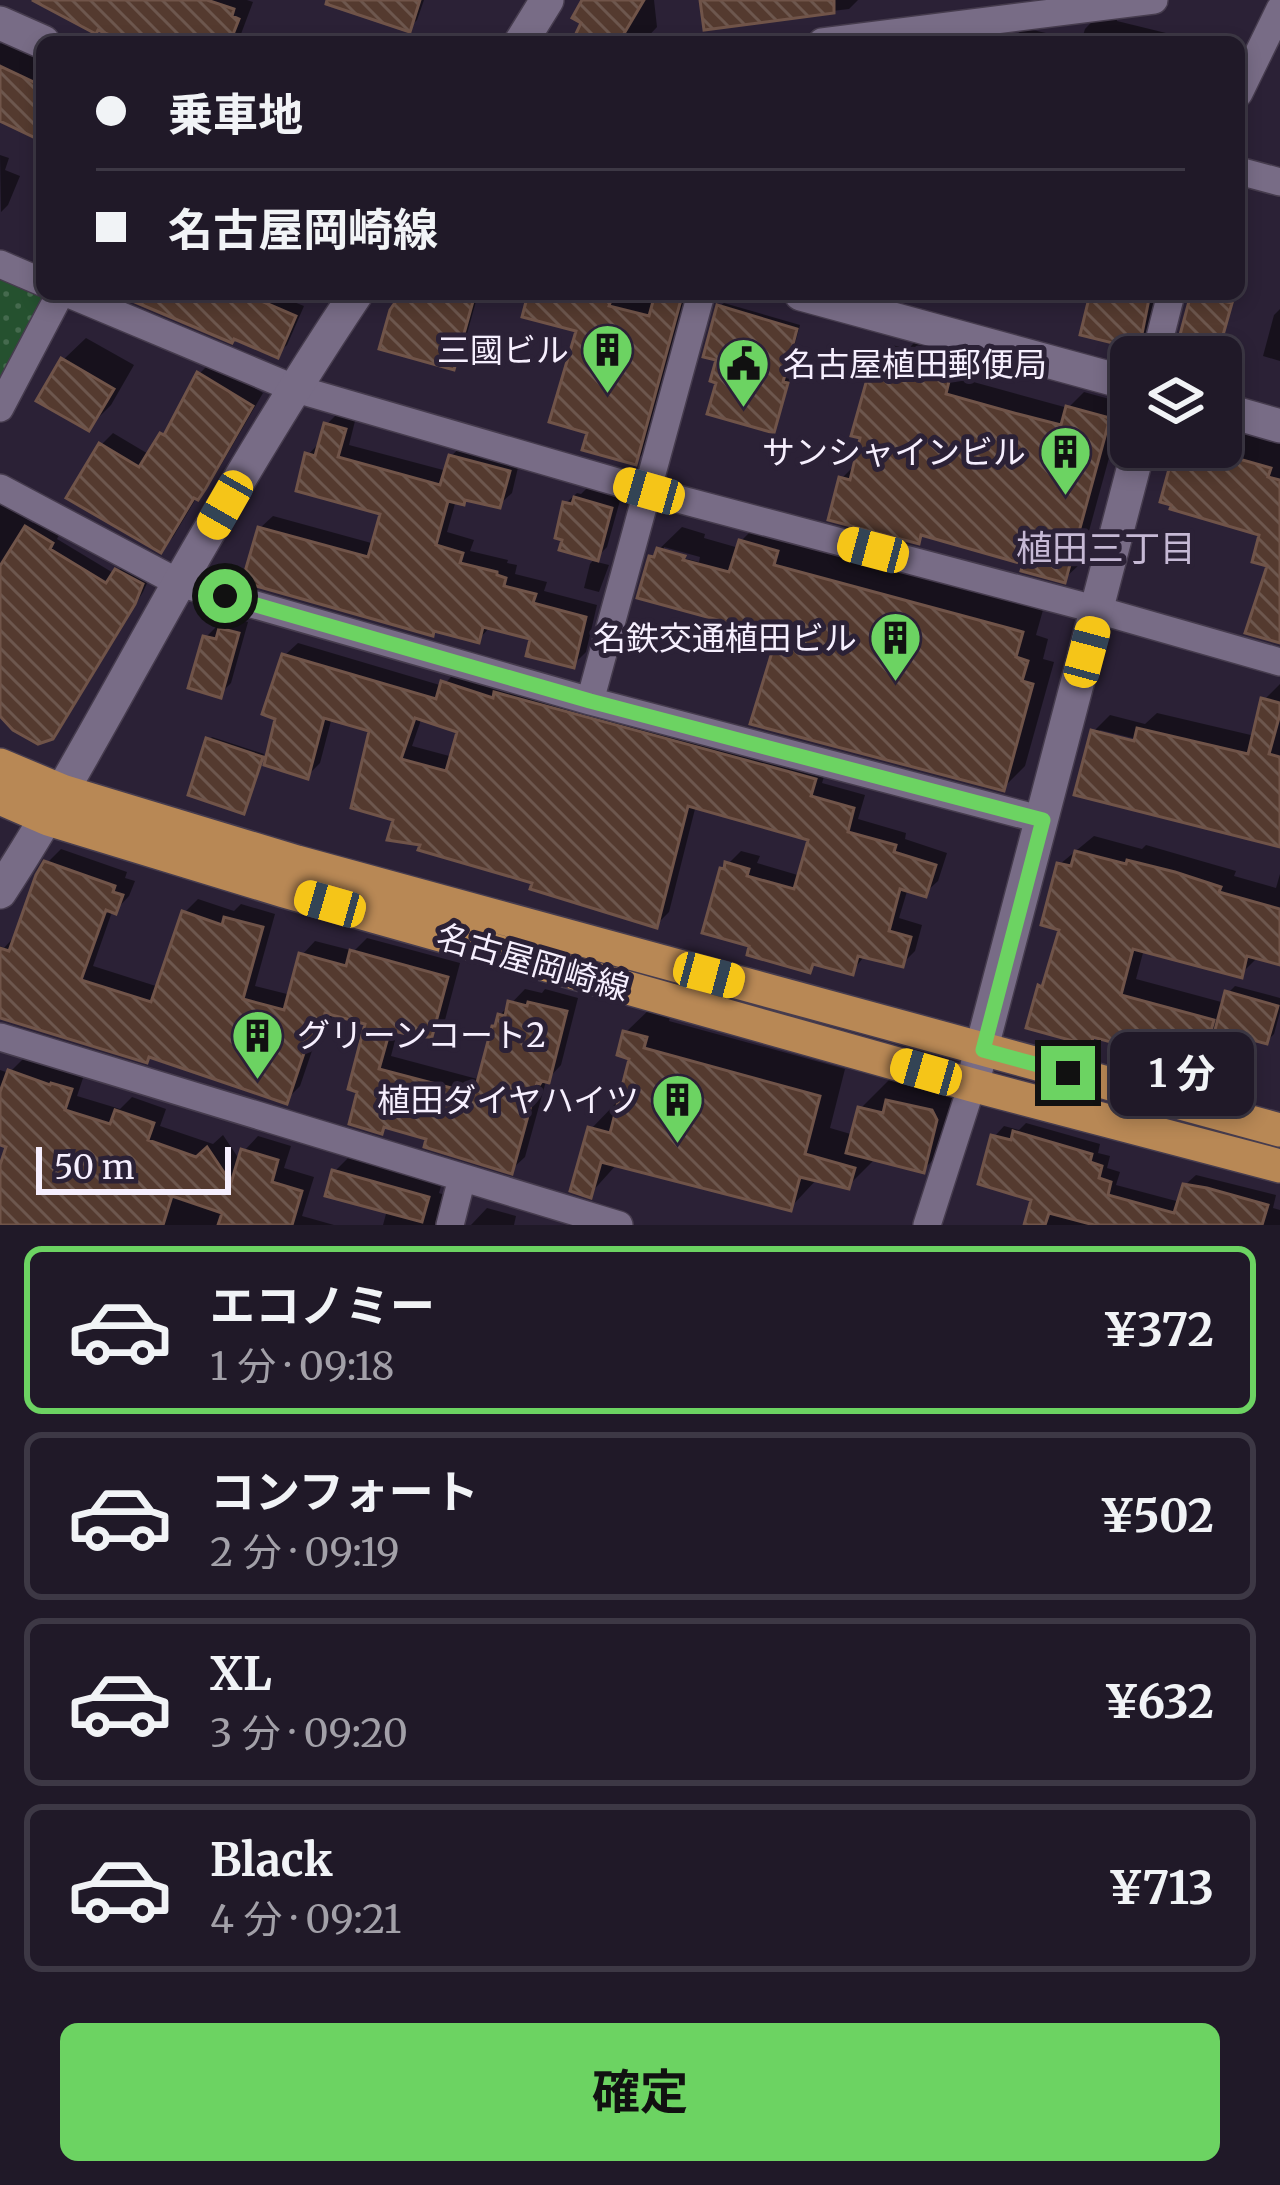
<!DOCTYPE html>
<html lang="ja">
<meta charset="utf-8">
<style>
:root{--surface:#201928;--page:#282230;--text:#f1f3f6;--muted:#a2a0a8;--line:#3d3845;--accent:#6cd362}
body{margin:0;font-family:Merriweather,"Noto Sans JP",serif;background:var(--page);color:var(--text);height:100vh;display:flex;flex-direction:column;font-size:45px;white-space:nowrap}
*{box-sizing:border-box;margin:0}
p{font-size:39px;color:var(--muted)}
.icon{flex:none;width:66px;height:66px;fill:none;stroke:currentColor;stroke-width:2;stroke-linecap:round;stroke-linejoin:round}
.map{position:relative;height:1225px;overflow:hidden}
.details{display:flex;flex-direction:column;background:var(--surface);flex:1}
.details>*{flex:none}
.banner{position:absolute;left:36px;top:36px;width:1209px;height:264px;border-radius:18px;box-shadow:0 6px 18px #0003,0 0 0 3px var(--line);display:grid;align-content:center;height:264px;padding:0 60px;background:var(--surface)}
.fabs{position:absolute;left:1110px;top:336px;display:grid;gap:24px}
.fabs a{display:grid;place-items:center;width:132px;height:132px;border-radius:18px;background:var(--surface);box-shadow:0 6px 18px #0003,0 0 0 3px var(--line);font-size:60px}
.scale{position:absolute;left:36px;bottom:30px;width:195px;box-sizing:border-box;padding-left:12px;border:6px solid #f6effe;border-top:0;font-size:33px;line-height:42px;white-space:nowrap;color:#f6effe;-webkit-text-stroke:9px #2b2136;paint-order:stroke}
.end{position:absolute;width:54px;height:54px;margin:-27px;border:15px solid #6cd362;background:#111;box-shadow:0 0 0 6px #111}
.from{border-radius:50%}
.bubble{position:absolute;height:84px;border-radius:18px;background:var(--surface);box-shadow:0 6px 18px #0003,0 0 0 3px var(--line);font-size:39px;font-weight:700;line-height:84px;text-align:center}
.car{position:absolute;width:36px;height:72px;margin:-36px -18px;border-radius:15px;box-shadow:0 0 9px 3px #0007;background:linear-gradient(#f5c518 24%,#345 0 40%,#f5c518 0 76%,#345 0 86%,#f5c518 0)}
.banner b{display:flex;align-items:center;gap:42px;height:114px;font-size:45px}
.banner b+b{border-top:3px solid var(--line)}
.banner i{width:30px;height:30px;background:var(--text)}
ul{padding:21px 0 0;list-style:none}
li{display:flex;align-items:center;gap:36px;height:168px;margin:0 24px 18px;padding:0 36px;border:6px solid var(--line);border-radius:18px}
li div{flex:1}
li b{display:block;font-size:45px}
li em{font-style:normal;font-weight:700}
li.current{border-color:var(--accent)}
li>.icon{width:108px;height:108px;stroke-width:1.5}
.action{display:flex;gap:24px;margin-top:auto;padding:24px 60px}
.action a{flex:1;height:138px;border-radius:18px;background:var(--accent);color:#111;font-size:48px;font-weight:700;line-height:138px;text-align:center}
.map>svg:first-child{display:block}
</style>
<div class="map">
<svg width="1280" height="1225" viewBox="0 0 1280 1225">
<defs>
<pattern id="park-dots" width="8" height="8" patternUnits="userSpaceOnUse" patternTransform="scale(3)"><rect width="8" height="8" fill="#25512f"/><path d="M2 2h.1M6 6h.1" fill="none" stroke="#456a4e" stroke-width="1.8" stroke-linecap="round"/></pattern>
<pattern id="building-back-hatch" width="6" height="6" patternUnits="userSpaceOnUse" patternTransform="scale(3)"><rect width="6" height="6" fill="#543a2f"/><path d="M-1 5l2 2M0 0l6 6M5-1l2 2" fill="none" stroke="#6d574e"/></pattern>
</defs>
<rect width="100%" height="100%" fill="#2b2136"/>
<path fill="url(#park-dots)" d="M 0,274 L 46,294 L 0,380 Z"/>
<path fill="#0007" fill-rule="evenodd" d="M 42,0 L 247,0 L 253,2 L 238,42 L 133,42 Z
M 327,0 L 424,0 L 417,20 L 409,28 Z
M 586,0 L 654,0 L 657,27 L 643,42 L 607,42 Z
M 703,0 L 858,0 L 849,9 L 707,26 Z
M 1116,10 L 1117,21 L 1166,33 L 1164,42 L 1081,42 L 1085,29 L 1101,12 Z
M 1024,28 L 1046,33 L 1044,42 L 991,42 L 1002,32 L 1016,35 Z
M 7,37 L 42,54 L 42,138 L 0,118 L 0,44 Z
M 0,155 L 9,158 L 5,170 L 20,176 L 8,205 L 1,212 Z
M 42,237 L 42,260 L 34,256 Z
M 1239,256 L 1248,259 L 1239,284 Z
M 150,294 L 291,294 L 289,300 L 304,306 L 287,345 L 277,354 Z
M 404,294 L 478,294 L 460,359 L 453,366 Z
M 531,294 L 695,294 L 655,442 L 635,462 L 590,431 L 579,329 Z
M 998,294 L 1039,294 L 1034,299 L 1023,296 L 1019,300 Z
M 1093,294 L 1167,294 L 1162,318 L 1138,342 Z
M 1193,294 L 1235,294 L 1228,320 L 1218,326 L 1210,357 L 1177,356 Z
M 724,303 L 800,325 L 786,378 L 790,379 L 777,425 L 773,429 L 719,358 L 719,307 Z
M 1280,309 L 1280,361 L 1263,356 L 1274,315 Z
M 86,338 L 134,365 L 111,405 L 88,428 L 63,360 Z
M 914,343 L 965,357 L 959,378 L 1068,408 L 1084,392 L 1124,403 L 1080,564 L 1064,579 L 1027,562 L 925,533 L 918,541 L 842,478 L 857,463 L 876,360 L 892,345 L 908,349 Z
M 211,362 L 263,393 L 210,484 L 197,497 L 173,537 L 161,550 L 101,445 L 113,433 L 150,455 L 162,435 L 173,424 L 199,374 Z
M 339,412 L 356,417 L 349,445 L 447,471 L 451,456 L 464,444 L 520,459 L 512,493 L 499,505 L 467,497 L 456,500 L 447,532 L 474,540 L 470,551 L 508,560 L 507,563 L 517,565 L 515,574 L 547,582 L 544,591 L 597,605 L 586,652 L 573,665 L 533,637 L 491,626 L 478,640 L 260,528 L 273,516 L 375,544 L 384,512 L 308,455 L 320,442 L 326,425 Z
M 1221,426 L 1280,442 L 1280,640 L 1270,564 L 1263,533 L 1178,447 L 1221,447 Z
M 587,488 L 621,497 L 607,547 L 593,561 L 609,565 L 599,592 L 584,588 L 590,564 L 596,557 L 566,503 L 577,493 L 581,494 Z
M 0,503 L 33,523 L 37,518 L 60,533 L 57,539 L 115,574 L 127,562 L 151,574 L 143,592 L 62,726 L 52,737 L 0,710 Z
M 763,519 L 794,543 L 1043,610 L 1036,635 L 1048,639 L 1043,659 L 1054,662 L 1025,766 L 1003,788 L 781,634 L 651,557 L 682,527 L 705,534 L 704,538 L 739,548 L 741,541 ZM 664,547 L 700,557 L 699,562 L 664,553 Z
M 233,618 L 248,622 L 231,683 L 220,694 L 206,637 L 217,626 L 224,627 Z
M 298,643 L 443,686 L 457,670 L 827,767 L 822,783 L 865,795 L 858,819 L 906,833 L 905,839 L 947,853 L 938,881 L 925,893 L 908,888 L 899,918 L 922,925 L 915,951 L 902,964 L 866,954 L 852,972 L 816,962 L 809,969 L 753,944 L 722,870 L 741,851 L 760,856 L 757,863 L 801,876 L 812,838 L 696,805 L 669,912 L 656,925 L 423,842 L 396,817 L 373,729 L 332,717 L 320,763 L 308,775 L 279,717 L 285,655 ZM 422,717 L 461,730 L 453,757 L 412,746 Z
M 1280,684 L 1280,844 L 1093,732 L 1110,715 L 1145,724 L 1157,713 L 1255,736 L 1264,700 ZM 1100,730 L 1149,742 L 1148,748 L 1100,736 Z
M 212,737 L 264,754 L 246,808 L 209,740 Z
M 1094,836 L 1142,849 L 1146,845 L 1236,871 L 1234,876 L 1276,888 L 1280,874 L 1280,962 L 1259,956 L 1241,974 L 1144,949 L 1136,979 L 1225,1003 L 1228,993 L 1235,986 L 1280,998 L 1280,1012 L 1274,1034 L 1267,1041 L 1222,1028 L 1216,1047 L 1200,1064 L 1097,1035 L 1090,1043 L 1041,987 L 1047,981 L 1062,928 L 1060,864 Z
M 61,849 L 127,872 L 125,878 L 135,881 L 129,896 L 116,910 L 113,909 L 93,966 L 159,987 L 184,913 L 198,899 L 234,911 L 241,904 L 275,914 L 255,986 L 291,995 L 302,955 L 315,941 L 354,951 L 367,938 L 460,963 L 445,1020 L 431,1034 L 398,1029 L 391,1056 L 481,1080 L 500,1015 L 525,989 L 542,993 L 545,989 L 578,998 L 561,1065 L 546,1081 L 525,1157 L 511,1170 L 430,1137 L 387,1125 L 382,1131 L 369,1022 L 333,1012 L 329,1026 L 316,1039 L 300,1086 L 286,1100 L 151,1055 L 0,1015 L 0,946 L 4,948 L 15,936 L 47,863 Z
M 653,1006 L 672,1011 L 669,1021 L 845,1069 L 830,1128 L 854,1135 L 861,1108 L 892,1077 L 963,1080 L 954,1139 L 923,1170 L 876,1158 L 848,1186 L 818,1178 L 790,1208 L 618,1163 L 590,1194 L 591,1129 L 617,1102 L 621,1103 L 633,1056 L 626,1032 Z
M 25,1057 L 66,1072 L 68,1070 L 84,1075 L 77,1096 L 120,1109 L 132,1097 L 166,1109 L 160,1126 L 213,1144 L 223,1135 L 241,1162 L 244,1151 L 258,1136 L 291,1146 L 284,1168 L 314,1177 L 302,1216 L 334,1225 L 11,1225 L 0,1221 L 0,1174 L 10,1145 L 0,1141 L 0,1070 L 9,1073 Z
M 1026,1123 L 1100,1144 L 1098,1153 L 1110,1156 L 1107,1168 L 1120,1172 L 1116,1185 L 1180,1202 L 1185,1185 L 1196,1175 L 1276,1195 L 1273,1208 L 1280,1210 L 1280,1225 L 1027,1225 L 1035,1198 L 994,1137 L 1004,1126 L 1019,1130 Z
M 349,1157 L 442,1183 L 439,1193 L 448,1196 L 455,1225 L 383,1225 L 387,1210 L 334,1172 Z
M 487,1208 L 516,1216 L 514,1225 L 471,1225 Z"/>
<path fill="url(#building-back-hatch)" stroke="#705449" stroke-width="3" fill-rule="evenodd" d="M 32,0 L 207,0 L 234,9 L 232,16 L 239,19 L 230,42 L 126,42 L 98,30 L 96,34 Z
M 327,0 L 420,0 L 410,32 L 326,4 Z
M 582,0 L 644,0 L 619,42 L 572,42 L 581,23 L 572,18 Z
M 700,0 L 834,0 L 834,13 L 704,30 Z
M 0,66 L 42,86 L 42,141 L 0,121 Z
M 116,294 L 245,294 L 296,316 L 278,358 L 234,339 L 232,343 Z
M 401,294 L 475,294 L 454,370 L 379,349 L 390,310 Z
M 528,294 L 613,294 L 609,306 L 649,316 L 655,294 L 682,296 L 636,465 L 582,450 L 587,433 L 549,422 L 576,331 L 522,317 Z
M 1090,294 L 1150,294 L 1140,344 L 1133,348 L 1080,335 Z
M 1191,294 L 1232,303 L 1218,353 L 1208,352 L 1207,357 L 1174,357 Z
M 717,305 L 797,329 L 783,382 L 788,383 L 774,433 L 707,414 L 716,383 L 710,381 L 716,360 L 703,357 Z
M 896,357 L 951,373 L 946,394 L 1018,414 L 1061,425 L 1066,406 L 1110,418 L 1065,583 L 1021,571 L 1023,564 L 921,535 L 919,544 L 828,520 L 839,477 L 850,480 L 860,438 L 851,436 L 873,358 L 894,364 Z
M 61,358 L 114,389 L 89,431 L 36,401 Z
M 197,372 L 253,406 L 206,488 L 198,500 L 194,498 L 161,553 L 66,498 L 99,443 L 139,467 L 160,433 L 164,435 Z
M 324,423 L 346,429 L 338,457 L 440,485 L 449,455 L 510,471 L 500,508 L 465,500 L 464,505 L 448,501 L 436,545 L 463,553 L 460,563 L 497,572 L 497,575 L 506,578 L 504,586 L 536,594 L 533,603 L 586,617 L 574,668 L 526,656 L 530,639 L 483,627 L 479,643 L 434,631 L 433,636 L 242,582 L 258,527 L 368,557 L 380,514 L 296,491 L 305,453 L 315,456 Z
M 1175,447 L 1197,447 L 1271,468 L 1268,477 L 1280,480 L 1280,643 L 1245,633 L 1267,566 L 1252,562 L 1259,535 L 1170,509 L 1171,505 L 1160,502 Z
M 574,497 L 612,508 L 598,561 L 559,550 L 562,540 L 555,538 L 563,502 L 572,504 Z
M 25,526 L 53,543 L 50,549 L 106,583 L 115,569 L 143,584 L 135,604 L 53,739 L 38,744 L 13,730 L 0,716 L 0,566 Z
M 739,540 L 778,551 L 774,565 L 1023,632 L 1016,657 L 1028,661 L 1022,681 L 1033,684 L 1004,791 L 750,724 L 777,636 L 637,598 L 649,556 L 654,557 L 657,548 L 685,556 L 683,560 L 729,572 Z
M 219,628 L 239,633 L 221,698 L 188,688 L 203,636 L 216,639 Z
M 282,654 L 436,699 L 441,681 L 493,698 L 494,692 L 816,779 L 811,796 L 854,808 L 848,832 L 896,845 L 894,852 L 936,865 L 926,897 L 900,889 L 889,931 L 911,937 L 903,967 L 858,956 L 853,975 L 813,964 L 810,973 L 747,955 L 749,946 L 702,933 L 720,868 L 724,869 L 725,862 L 749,869 L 747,876 L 794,889 L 808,840 L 688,806 L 657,928 L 530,889 L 532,883 L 418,850 L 420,845 L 387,840 L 393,820 L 351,808 L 369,731 L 324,718 L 308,779 L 264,765 L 275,719 L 262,714 ZM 415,718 L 457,732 L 446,771 L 401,759 Z
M 1261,698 L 1280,703 L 1280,714 L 1269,754 L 1280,757 L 1280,847 L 1074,795 L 1091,730 L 1134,741 L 1137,728 L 1248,754 Z
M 206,738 L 263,757 L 244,814 L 188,795 Z
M 1075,851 L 1126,864 L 1127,860 L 1175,872 L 1221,887 L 1219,892 L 1280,909 L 1280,965 L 1247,956 L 1242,978 L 1133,949 L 1121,995 L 1214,1020 L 1201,1067 L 1093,1037 L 1091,1046 L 1026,1028 L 1038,985 L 1042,987 L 1059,930 L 1041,925 L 1057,863 L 1071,866 Z
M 44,861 L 115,886 L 113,892 L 123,895 L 116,914 L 106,910 L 81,980 L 151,1002 L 182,911 L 222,925 L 224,917 L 263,927 L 243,999 L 284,1010 L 299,953 L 346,966 L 350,950 L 448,977 L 432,1037 L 419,1037 L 390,1030 L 379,1069 L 474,1094 L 492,1026 L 495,1026 L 498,1014 L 505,1016 L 508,1001 L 527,1006 L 528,1002 L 567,1011 L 549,1083 L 542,1081 L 540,1084 L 537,1083 L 512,1174 L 424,1147 L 426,1139 L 384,1127 L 382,1134 L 349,1124 L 357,1092 L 348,1089 L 365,1024 L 325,1013 L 317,1043 L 308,1041 L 287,1104 L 149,1057 L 147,1063 L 0,1018 L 0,948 L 9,951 L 36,875 Z
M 1225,991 L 1278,1006 L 1267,1044 L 1215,1030 Z
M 623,1031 L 647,1037 L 644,1048 L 820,1096 L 805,1154 L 855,1168 L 849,1189 L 800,1177 L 791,1211 L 601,1162 L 591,1198 L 570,1191 L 588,1127 L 610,1133 L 629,1059 L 617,1055 Z
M 8,1070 L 50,1085 L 51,1083 L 72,1089 L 65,1110 L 110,1124 L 115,1110 L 154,1123 L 148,1140 L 196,1157 L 207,1147 L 231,1183 L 241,1149 L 278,1160 L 272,1182 L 302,1191 L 292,1225 L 218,1225 L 222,1213 L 172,1196 L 163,1225 L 0,1225 L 0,1165 L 6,1147 L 0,1145 L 0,1092 Z
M 886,1100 L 932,1110 L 937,1120 L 924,1173 L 846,1153 L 858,1107 L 883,1113 Z
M 1013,1131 L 1092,1154 L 1090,1162 L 1102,1166 L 1099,1178 L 1111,1182 L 1108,1195 L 1174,1213 L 1183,1184 L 1207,1188 L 1268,1205 L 1262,1225 L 1094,1225 L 1049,1213 L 1045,1225 L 1024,1225 L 1031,1200 L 978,1184 L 991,1135 L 1011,1140 Z
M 332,1170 L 429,1197 L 422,1222 L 325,1196 Z"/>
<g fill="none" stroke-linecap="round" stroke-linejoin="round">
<defs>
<path id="minor" d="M 822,42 L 1154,0
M 1239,93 L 1280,9
M 1239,171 L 1280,182
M 0,264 L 42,282
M 69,294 L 293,388 L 648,491 L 1098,610 L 1280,662
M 1155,357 L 1171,294
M 0,408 L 60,294
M 0,488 L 179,583 L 590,701 L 1043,820
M 590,701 L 701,294
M 0,1037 L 619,1225
M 450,1225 L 462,1178
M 927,1225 L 972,1085"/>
<path id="tertiary" d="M 0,23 L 43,42
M 521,42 L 547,0
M 801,294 L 1131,384
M 1221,409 L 1280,426
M 0,892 C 65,792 120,687 179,583 C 235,485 293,388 356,294
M 972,1085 L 1139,447"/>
<path id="primary" d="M 0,765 L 62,791 L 297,862 L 1280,1130
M 0,798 L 48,819 L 284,891 L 972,1085 L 1280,1166"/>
</defs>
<use href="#minor" stroke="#463c4e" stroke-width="30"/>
<use href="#tertiary" stroke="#463c4e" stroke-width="36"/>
<use href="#primary" stroke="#463c4e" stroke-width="36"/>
<use href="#minor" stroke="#786c86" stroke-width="27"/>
<use href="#tertiary" stroke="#786c86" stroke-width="33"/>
<use href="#primary" stroke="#b88855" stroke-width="33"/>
</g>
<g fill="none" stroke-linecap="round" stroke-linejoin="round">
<path stroke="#6cd362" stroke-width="15" d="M 225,596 L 590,701 L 1043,820 L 983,1050 L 1068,1073"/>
</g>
<defs>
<symbol id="building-pin" viewBox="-11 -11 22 30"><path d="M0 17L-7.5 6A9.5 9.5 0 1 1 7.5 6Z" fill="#6cd362" stroke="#2b2136"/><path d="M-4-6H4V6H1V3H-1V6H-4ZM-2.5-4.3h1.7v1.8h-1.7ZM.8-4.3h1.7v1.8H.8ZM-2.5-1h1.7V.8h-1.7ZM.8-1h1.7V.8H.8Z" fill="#111"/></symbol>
<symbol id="civic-pin" viewBox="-11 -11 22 30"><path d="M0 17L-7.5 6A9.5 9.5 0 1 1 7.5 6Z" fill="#6cd362" stroke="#2b2136"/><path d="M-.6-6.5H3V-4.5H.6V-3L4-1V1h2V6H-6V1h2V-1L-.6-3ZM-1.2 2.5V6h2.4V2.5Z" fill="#111"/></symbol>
</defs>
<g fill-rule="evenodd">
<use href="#building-pin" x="578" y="320" width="59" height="81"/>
<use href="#civic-pin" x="714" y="334" width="59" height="81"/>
<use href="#building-pin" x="1036" y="422" width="59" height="81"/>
<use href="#building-pin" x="866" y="608" width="59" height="81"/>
<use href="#building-pin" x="228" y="1006" width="59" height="81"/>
<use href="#building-pin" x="648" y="1070" width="59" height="81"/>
</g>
<g text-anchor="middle" stroke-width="10" stroke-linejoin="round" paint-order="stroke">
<g font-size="33" fill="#f6effe" stroke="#2b2136" text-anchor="end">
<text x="569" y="362">三國ビル</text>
<text x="783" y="376" text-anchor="start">名古屋植田郵便局</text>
<text x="1026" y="464">サンシャインビル</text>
<text x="857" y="650">名鉄交通植田ビル</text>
<text x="297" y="1047" text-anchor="start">グリーンコート2</text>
<text x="639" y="1112">植田ダイヤハイツ</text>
</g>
<g font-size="33" fill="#f6effe" stroke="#2b2136">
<text transform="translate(533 962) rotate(16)" y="12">名古屋岡崎線</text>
</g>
<g font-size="36" fill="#c6b9d5" stroke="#2b2136">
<text x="1106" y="561">植田三丁目</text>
</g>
</g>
</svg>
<div class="fabs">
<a><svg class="icon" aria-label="layers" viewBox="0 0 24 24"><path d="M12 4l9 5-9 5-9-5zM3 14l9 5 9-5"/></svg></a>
</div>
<div class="scale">50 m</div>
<i class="end from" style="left:225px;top:596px"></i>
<i class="end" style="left:1068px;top:1073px"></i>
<div class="bubble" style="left:1110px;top:1032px;width:144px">1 分</div>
<i class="car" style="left:649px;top:491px;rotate:286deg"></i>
<i class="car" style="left:225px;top:505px;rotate:210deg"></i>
<i class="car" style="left:873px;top:550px;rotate:285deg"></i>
<i class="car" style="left:1087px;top:652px;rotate:15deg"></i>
<i class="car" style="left:330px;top:904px;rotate:286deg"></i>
<i class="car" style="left:709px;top:975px;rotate:105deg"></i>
<i class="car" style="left:926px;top:1072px;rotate:286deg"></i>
<div class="banner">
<b><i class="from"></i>乗車地</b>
<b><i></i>名古屋岡崎線</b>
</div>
</div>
<section class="details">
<ul>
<li class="current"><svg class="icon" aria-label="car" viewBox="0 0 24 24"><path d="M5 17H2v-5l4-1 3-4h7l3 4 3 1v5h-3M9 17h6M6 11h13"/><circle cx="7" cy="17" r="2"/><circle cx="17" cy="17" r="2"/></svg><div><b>エコノミー</b><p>1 分 · 09:18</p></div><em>¥372</em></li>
<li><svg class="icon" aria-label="car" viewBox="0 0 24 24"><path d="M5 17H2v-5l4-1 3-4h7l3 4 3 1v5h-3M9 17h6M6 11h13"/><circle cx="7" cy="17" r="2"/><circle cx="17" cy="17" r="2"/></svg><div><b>コンフォート</b><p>2 分 · 09:19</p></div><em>¥502</em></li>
<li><svg class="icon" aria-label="car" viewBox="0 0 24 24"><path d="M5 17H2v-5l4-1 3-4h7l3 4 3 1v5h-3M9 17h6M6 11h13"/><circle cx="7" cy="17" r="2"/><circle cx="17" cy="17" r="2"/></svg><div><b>XL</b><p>3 分 · 09:20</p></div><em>¥632</em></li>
<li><svg class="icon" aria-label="car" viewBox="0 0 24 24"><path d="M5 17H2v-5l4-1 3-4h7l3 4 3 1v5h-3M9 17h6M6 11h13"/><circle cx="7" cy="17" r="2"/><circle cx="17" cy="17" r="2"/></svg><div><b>Black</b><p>4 分 · 09:21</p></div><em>¥713</em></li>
</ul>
<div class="action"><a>確定</a></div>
</section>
